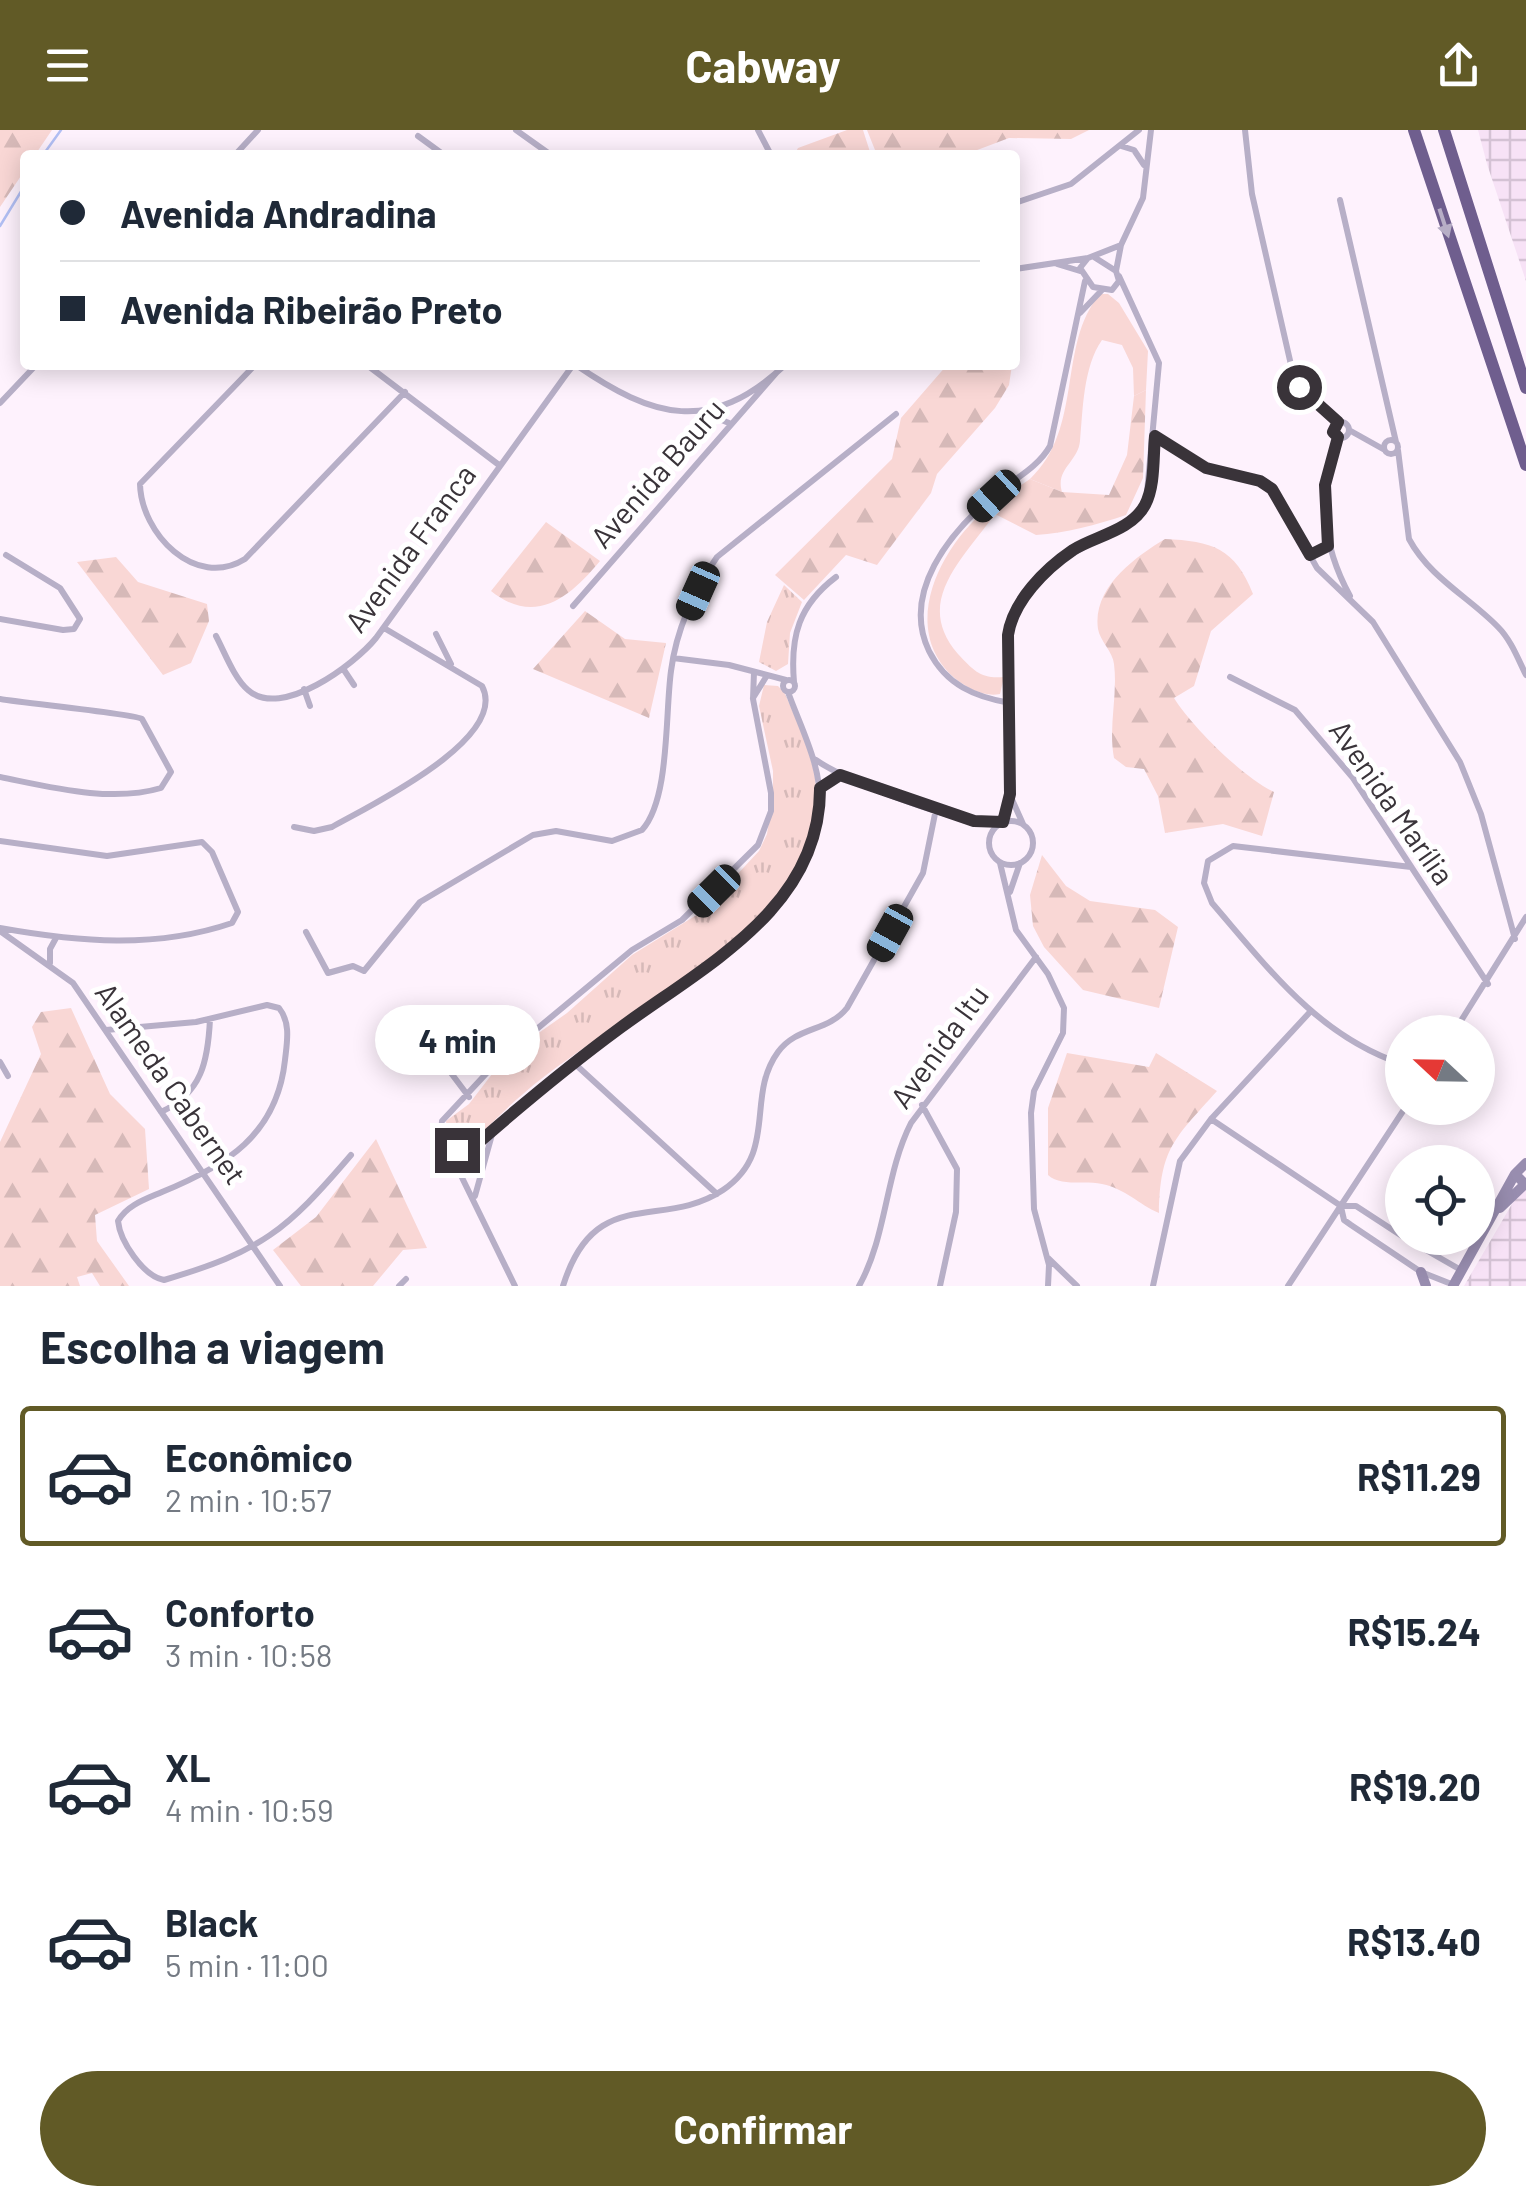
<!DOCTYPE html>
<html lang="pt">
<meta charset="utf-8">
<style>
:root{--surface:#fff;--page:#f6f6f7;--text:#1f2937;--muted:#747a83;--line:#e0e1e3;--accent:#615a26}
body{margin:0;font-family:Barlow,sans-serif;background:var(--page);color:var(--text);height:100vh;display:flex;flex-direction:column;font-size:38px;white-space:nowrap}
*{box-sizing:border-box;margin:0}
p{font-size:32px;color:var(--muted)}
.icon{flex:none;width:55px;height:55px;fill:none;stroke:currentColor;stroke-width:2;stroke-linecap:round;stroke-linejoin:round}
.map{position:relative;height:1156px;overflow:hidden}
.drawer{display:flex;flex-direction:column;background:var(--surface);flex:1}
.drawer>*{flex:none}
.banner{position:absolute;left:20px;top:20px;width:1000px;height:220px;border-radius:10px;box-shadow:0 5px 25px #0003;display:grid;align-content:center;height:220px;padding:0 40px;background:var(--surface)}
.needle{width:65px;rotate:292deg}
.tools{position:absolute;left:1385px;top:885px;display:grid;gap:20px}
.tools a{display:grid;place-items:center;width:110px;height:110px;border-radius:50%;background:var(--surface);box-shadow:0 5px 25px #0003;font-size:50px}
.end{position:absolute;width:45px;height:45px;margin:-22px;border:12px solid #393339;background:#fff;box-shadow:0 0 0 5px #fff}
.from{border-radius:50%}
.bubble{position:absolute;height:70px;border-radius:35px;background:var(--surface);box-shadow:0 5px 25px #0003;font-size:32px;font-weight:700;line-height:70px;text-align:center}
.car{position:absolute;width:30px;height:60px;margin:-30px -15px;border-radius:12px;box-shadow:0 0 8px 2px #0007;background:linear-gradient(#222 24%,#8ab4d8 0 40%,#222 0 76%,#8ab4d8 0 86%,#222 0)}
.banner b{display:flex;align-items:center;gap:35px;height:95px;font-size:38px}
.banner b+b{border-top:2px solid var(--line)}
.banner i{width:25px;height:25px;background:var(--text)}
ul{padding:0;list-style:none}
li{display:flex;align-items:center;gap:30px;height:140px;margin:0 20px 15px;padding:0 20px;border:5px solid transparent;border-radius:10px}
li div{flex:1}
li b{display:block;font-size:38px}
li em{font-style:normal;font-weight:700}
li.on{border-color:var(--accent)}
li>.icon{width:90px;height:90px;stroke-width:1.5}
h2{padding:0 40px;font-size:45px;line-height:120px}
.button{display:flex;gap:20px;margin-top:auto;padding:20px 40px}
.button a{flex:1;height:115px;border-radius:60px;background:var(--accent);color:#fff;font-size:40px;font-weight:700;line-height:115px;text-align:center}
header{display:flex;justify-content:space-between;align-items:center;height:130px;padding:0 40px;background:var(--accent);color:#fff;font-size:45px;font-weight:700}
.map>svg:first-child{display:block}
</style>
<header><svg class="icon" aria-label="menu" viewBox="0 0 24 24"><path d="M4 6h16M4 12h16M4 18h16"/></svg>Cabway<svg class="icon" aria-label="share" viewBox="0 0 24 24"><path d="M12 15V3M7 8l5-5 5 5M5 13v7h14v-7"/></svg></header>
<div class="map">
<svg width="1526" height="1156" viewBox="0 0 1526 1156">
<defs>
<pattern id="industrial-grid" width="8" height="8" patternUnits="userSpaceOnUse" patternTransform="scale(2.5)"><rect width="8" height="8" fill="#f7e2f6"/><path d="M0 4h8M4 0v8" fill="none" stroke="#d4c2d4"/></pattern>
<pattern id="forest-firs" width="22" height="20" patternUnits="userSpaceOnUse" patternTransform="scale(2.5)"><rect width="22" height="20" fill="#f9d7d5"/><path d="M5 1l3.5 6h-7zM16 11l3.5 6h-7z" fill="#d6b9b8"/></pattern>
<pattern id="park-tufts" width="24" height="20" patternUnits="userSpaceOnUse" patternTransform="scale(2.5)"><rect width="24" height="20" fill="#f9d7d5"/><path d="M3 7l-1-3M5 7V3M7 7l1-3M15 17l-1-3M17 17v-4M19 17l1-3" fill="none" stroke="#d6b9b8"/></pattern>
</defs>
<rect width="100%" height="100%" fill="#fef2fd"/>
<path fill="url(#industrial-grid)" d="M 1478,0 L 1526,0 L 1526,151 L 1487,34 Z
M 1526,1050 L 1526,1156 L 1464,1156 Z"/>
<path fill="#f9d7d5" d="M 1100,164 L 1108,164 L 1119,173 L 1148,221 L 1146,260 L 1134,266 L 1133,238 L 1122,215 L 1102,210 C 1083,237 1083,280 1080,311 C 1078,332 1055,339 1062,362 L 1030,349 C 1084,298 1057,214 1100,164 Z
M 989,377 L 992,388 C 960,432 914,473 958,524 C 974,541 981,549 1004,547 L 1000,564 C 985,567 969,559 957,550 C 897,501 939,417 989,377 Z"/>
<path fill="url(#forest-firs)" d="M 0,0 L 52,0 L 35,25 L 25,25 L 25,40 L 0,77 Z
M 847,0 L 863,0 L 870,22 L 794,25 L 798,18 Z
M 867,0 L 1089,0 L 1071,9 L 1009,8 L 964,25 L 877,25 Z
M 947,235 L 1012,235 L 1009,255 L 995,278 L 937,344 L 931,363 L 877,435 L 846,425 L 804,470 L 775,445 L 892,329 L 901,288 Z
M 1146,260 L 1143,348 L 1126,385 C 1096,395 1066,403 1036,405 L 991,382 L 989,377 L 1030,349 L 1062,362 L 1109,365 L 1127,325 L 1134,266 Z
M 546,392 L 600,431 C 571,466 536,497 491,461 Z
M 1165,409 C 1212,411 1235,418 1253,464 L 1211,501 L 1194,556 L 1174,568 C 1192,597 1245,649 1274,662 L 1262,706 L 1223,694 L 1165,703 L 1158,666 L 1144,639 L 1126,637 L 1114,628 C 1108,596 1118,566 1114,534 C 1113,522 1100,511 1098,499 C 1092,458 1135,427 1165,409 Z
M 116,427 L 138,452 L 207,474 L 209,491 L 191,533 L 163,545 L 77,432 Z
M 585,481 L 625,509 L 666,513 L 649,588 L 533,539 Z
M 1042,725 L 1066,756 L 1090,771 L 1155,780 L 1178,797 L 1159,878 L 1083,860 L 1044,817 L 1033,796 L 1030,765 Z
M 71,878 L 110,964 L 145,999 L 149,1059 L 95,1085 L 97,1111 L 129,1156 L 100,1156 L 92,1143 L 77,1147 L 80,1156 L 0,1156 L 0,1012 L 41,924 L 32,897 L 41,882 Z
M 1067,923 L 1149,937 L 1156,923 L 1217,961 C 1175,1008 1160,1018 1159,1083 C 1138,1074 1126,1059 1102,1054 C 1085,1050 1061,1057 1048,1045 L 1048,978 Z
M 376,1009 L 427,1118 L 403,1120 L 373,1156 L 301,1156 L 273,1120 L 316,1087 Z"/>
<path fill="url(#park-tufts)" d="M 784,455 L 802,472 L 790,503 L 788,534 L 776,541 L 759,532 L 767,492 Z
M 764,555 L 778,556 L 784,562 C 795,586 811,622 815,648 C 833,765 693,838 615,896 C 585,918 551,939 523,964 C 503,980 487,1001 465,1014 L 448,1010 L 446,991 L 469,974 L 499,935 L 523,914 L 567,883 L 632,825 L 703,781 L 759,721 L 767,704 L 773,666 L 773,641 L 759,576 Z"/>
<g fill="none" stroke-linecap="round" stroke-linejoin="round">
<path stroke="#b2bff4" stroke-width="2.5" d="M 43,25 L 61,0
M 0,96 L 25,55"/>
<path stroke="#b7afc7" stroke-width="6" d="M 516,0 L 551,25
M 758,0 L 771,25
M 1245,0 L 1252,64 L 1294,248 L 1306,266 L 1337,292
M 418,6 L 444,25
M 1121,16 L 1134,20 L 1144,35
M 235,25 L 258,0
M 1340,70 L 1396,312
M 1015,73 L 1071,54 L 1139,0
M 1094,127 L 1116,141 L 1119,151 L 1112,160 L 1093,157 L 1080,138 L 1088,128 L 1121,115
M 1057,134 L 1080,141
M 1015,139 L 1088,128
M 1116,141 L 1121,115 L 1143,68 L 1151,0
M 1080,183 L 1102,160
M 255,235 L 140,354 C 141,403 195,460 245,429 L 405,262
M 367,235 L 499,335
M 576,235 C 653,288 710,305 785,235
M 0,273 L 36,235
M 718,276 L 719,289 L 729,293
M1333 300a8 8 0 1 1 16 0a8 8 0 1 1-16 0Z
M 1349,300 L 1383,319
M 1155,306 L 1206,338 L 1260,351 L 1273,359 L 1317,438 L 1373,492 L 1460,632 L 1481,684 L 1515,809
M 1338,307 C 1318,364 1321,413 1350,466
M1384 317a7 7 0 1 1 14 0a7 7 0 1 1-14 0Z
M 1398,320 L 1409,409 C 1430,448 1469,467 1498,497 C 1511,510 1518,529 1526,545
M 1309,425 L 1329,415
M 573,476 L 777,242
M 0,489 L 63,500 L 74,499 L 80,489 L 60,458 L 6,425
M 436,504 L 451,534
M 216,506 C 225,523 234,548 248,560 C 281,590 355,534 376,508 L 573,235
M 673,528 L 729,535 L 786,550
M 344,540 L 354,555
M 754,542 L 753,569 L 771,663 L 771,681 L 758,715 L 682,790 L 632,820 L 497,932 L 442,991 L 441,1005 L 448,1018 L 466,1019 L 478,1013 C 524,973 572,934 621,898 C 694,845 814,781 820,679 C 822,636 802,601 788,562
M 1230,547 L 1295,580 L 1353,648 L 1488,854
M783 556a6 6 0 1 1 12 0a6 6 0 1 1-12 0Z
M 794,552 C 790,506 799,475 836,447
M 304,559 L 310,576
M 753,568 L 766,547
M 0,569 C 22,573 135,584 142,589 L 171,642 L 161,658 C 111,673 50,657 0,647
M 1010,573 C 975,567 946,555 929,521 C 901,462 950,403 992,367 C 1012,350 1037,339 1050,316 L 1085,151
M 816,630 C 847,652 963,696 1000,694
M 1010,665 L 1023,694
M989 713a22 22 0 1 1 44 0a22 22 0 1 1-44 0Z
M 1003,692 L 1010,664 L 1008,505 L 1017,477 L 1058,432 L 1131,390 L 1146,373 L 1159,233 L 1119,146
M 294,697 L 314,701 L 332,697 C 367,677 510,609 482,556 L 384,498
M 0,711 L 107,726 L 202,712 L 212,722 L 238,782 L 232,793 C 156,819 78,812 0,798
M 1000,733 L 1016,800 L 1048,844 L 1064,878 L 1063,903 L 1034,961 L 1031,983 L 1034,1079 L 1049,1135 L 1048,1156
M 1010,762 L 1020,733
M 0,801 L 73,853 L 280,1156
M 306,802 L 328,843 L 353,836 L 364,841 L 420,772 L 533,705 L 556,701 L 612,711 L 642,700 C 670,669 665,584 671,541 C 676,501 694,460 717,427 L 896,284
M 50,833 L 50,819 L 56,808
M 106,900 L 196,892 L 267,875 L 279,878 C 291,893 287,912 285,930 C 277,1005 226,1036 162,1062 C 146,1069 127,1075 118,1091 C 120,1111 143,1146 164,1150 C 262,1121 286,1101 351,1025
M 1454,902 L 1526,787
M 424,907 L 469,967
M 0,932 L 8,946
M 575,934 L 717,1064
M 1402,934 C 1318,906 1268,838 1212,773 L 1204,753 L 1208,731 L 1233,716 L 1411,737
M 922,975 L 957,1039 L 956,1082 L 940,1156
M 161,982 C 202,963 208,931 210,889
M 1211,989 L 1341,1076 L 1356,1076 L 1402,1106
M 448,1019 L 515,1156
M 475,1066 L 493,1001
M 1341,1077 L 1344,1090 L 1351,1095 L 1421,1142 L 1454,1155
M 1405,1108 L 1461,1140
M 1048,1128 L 1077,1156
M 399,1156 L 406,1149
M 563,1156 C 595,1053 662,1101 723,1060 C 779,1022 745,967 778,922 C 797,896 828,902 847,878 L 923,743 L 936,679
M 859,1156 C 887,1106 885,1044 911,993 L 1036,827
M 1153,1156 L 1180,1031 L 1211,989 L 1310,882
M 1288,1156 L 1405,978"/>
<path stroke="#988daf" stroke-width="10" d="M 1526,1033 L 1515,1044 L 1526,1055
M 1500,1078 L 1524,1055
M 1421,1142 L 1426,1156
M 1453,1156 L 1515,1044"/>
<path stroke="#6f5e8e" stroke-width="12" d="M 1414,0 L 1526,335
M 1444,0 L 1526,258"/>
</g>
<defs><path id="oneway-solid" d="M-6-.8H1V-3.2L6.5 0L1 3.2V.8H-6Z" transform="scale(2.5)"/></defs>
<use fill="#b7aec6" href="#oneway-solid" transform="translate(1444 93) rotate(72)"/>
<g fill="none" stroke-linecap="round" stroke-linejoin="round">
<path stroke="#393339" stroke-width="12" d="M 457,1020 L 478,1013 C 524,973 571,934 620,898 C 704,836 821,778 820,658 L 840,645 L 974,691 L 1003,692 L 1010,664 L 1008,505 C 1013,471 1045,439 1073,420 C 1095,406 1131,401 1145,375 C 1155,356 1153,328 1155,306 L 1206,338 L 1260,351 L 1272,359 L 1310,425 L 1328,416 L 1325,355 L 1338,307 L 1333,302 L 1338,292 L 1299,257"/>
</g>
<g text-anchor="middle" stroke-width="10" stroke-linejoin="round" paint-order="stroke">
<g font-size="30" fill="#393339" stroke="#fff">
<text transform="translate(658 344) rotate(-49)" y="10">Avenida Bauru</text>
<text transform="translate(411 419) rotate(-54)" y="10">Avenida Franca</text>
<text transform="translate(1391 673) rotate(55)" y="10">Avenida Marília</text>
<text transform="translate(940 917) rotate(-54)" y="10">Avenida Itu</text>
<text transform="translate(170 954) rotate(55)" y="10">Alameda Cabernet</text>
</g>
</g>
</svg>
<div class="tools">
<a><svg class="needle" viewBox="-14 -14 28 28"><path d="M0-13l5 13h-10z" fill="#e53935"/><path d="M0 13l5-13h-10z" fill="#747a83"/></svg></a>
<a><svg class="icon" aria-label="locate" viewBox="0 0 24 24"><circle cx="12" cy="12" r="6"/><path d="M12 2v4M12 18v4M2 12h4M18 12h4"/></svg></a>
</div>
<i class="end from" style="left:1299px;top:257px"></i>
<i class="end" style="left:457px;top:1020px"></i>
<div class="bubble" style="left:375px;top:875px;width:165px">4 min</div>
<i class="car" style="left:994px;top:366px;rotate:227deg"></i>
<i class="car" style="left:698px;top:461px;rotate:204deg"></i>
<i class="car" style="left:714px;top:761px;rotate:225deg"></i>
<i class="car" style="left:890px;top:803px;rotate:209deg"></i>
<div class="banner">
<b><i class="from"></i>Avenida Andradina</b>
<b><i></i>Avenida Ribeirão Preto</b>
</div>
</div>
<section class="drawer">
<h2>Escolha a viagem</h2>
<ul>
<li class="on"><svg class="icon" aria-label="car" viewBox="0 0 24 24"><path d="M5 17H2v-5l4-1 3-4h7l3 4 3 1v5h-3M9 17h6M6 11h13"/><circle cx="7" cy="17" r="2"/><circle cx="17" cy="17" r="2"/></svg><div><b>Econômico</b><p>2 min · 10:57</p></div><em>R$11.29</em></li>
<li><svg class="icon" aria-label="car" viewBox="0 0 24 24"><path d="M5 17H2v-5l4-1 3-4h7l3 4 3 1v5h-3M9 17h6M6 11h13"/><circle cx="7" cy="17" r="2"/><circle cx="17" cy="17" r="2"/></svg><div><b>Conforto</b><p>3 min · 10:58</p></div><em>R$15.24</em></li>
<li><svg class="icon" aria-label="car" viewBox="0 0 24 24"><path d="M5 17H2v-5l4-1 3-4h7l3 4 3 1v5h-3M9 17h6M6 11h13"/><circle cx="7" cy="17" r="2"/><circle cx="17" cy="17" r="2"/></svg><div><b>XL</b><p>4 min · 10:59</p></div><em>R$19.20</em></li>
<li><svg class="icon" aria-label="car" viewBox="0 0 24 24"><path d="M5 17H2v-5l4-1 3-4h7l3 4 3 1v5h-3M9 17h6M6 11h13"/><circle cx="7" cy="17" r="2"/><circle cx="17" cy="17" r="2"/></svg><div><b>Black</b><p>5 min · 11:00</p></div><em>R$13.40</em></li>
</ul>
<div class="button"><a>Confirmar</a></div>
</section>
